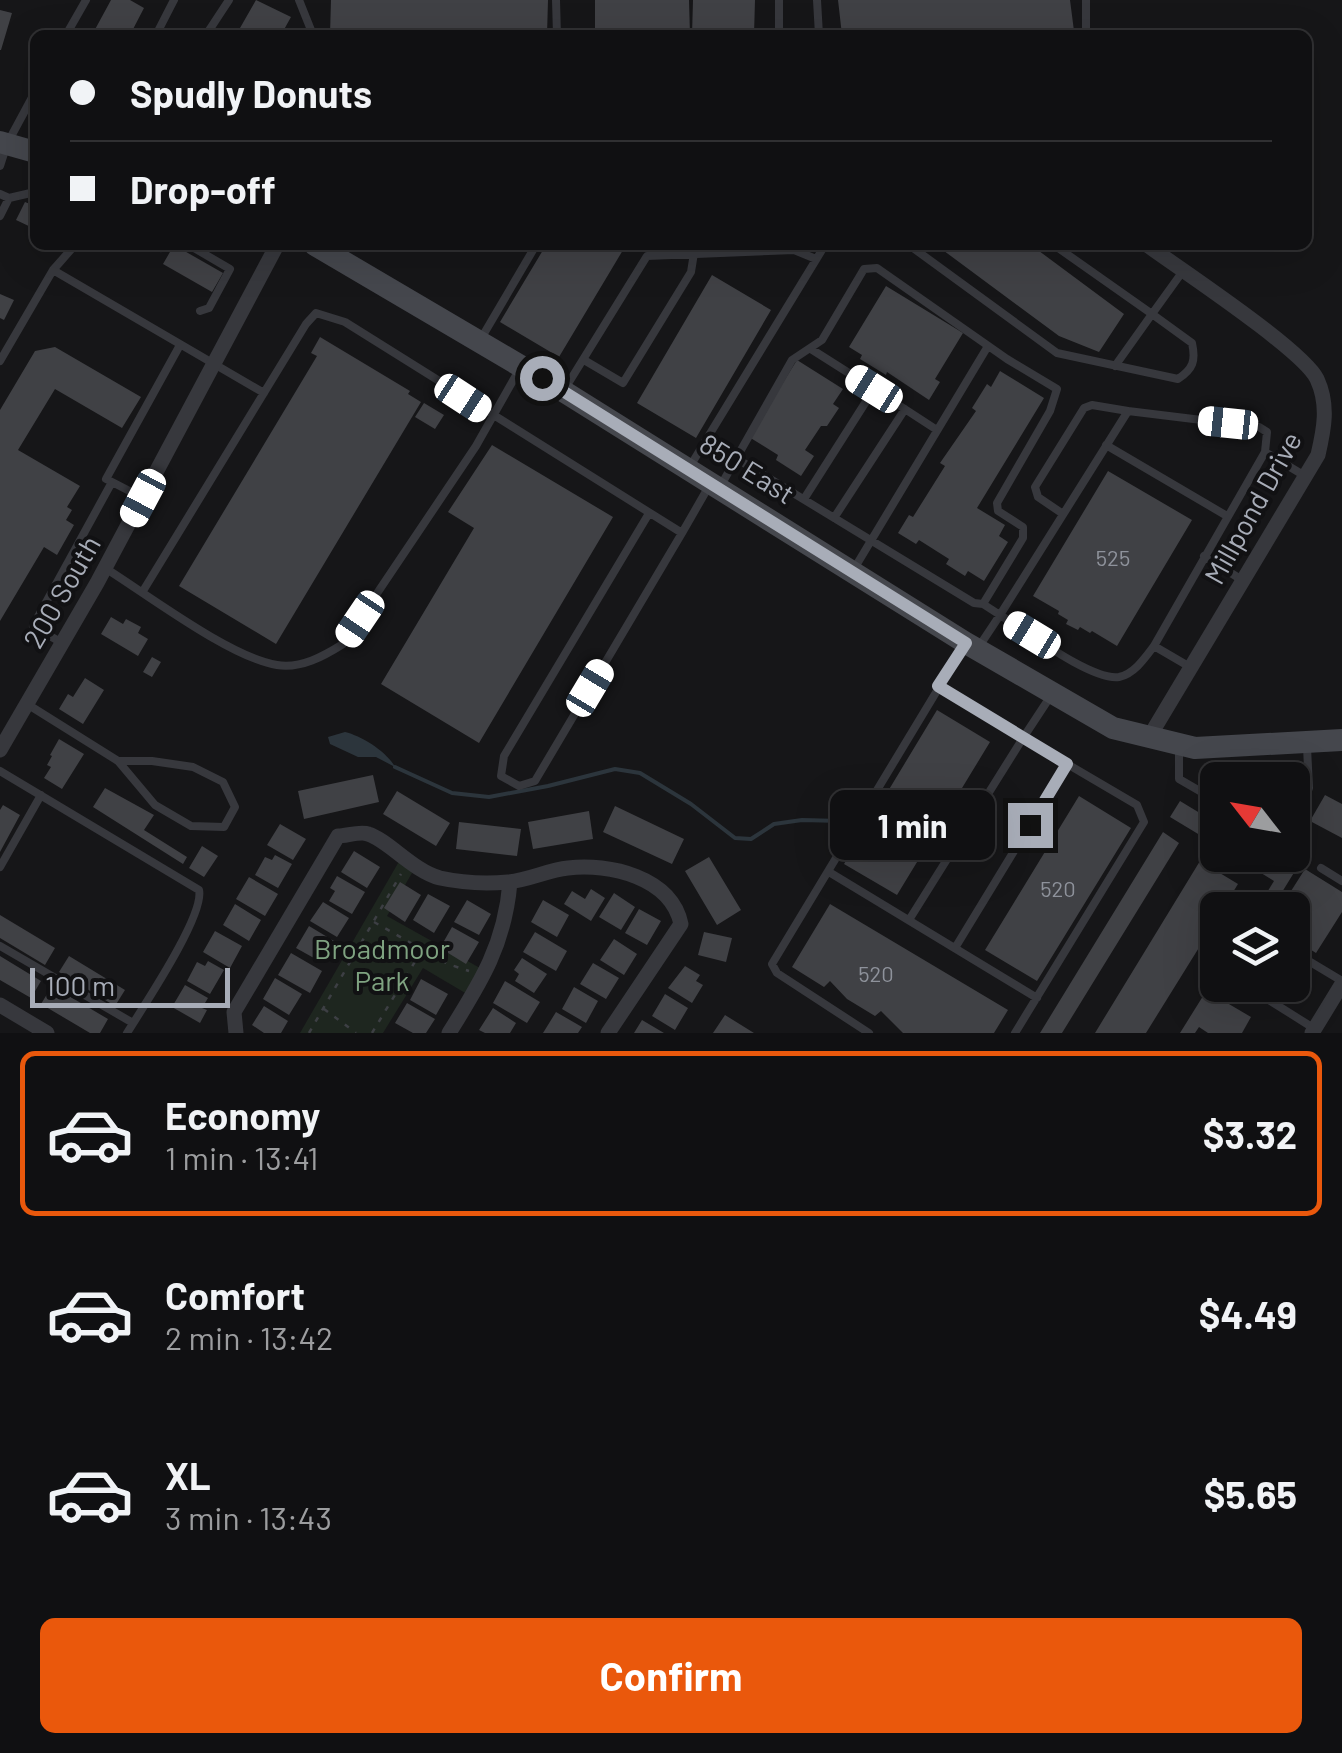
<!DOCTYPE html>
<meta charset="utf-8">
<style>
:root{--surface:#101012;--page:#1e1e20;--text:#f1f3f6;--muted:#9c9d9f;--line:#303032;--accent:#ea580c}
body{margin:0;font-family:Barlow,sans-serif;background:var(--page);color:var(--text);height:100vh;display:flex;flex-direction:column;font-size:38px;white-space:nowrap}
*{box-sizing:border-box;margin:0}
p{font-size:32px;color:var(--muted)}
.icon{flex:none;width:55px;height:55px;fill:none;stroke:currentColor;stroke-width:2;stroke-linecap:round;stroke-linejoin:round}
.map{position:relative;height:1033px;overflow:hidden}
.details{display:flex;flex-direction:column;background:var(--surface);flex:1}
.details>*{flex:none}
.top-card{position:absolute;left:30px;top:30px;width:1282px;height:220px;border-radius:15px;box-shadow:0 10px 40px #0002,0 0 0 2px var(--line);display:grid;align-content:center;height:220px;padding:0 40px;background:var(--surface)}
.needle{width:65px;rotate:301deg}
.controls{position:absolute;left:1200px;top:762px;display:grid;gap:20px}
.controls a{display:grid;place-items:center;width:110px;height:110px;border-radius:15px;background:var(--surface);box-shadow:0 10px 40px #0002,0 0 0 2px var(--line);font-size:50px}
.scale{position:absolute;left:30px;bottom:25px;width:200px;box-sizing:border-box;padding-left:10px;border:5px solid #a8adb8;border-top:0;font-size:28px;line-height:35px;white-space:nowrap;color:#a8adb8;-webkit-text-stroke:8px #111113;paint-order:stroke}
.end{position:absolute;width:45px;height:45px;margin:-22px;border:12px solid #a8adb8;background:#111;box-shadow:0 0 0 5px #111}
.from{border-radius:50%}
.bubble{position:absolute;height:70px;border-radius:15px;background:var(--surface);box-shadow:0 10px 40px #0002,0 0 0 2px var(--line);font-size:32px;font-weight:700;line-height:70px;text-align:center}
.car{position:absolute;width:30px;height:60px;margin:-30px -15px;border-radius:12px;box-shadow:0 0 8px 2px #0007;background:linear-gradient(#fff 24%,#345 0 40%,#fff 0 76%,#345 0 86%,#fff 0)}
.top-card b{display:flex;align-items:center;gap:35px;height:95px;font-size:38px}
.top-card b+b{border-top:2px solid var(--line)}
.top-card i{width:25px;height:25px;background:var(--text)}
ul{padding:18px 0 0;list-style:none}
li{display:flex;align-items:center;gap:30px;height:165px;margin:0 20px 15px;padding:0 20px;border:5px solid transparent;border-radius:15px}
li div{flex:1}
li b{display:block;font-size:38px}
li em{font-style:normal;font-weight:700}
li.active{border-color:var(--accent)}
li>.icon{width:90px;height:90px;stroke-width:1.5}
.action{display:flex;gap:20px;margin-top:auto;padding:20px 40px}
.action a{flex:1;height:115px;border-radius:15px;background:var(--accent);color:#fff;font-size:40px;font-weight:700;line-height:115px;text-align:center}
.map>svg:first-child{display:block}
</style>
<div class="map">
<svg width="1342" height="1033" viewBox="0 0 1342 1033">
<rect width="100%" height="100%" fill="#161618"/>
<path fill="#1e261f" d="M 401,858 L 412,873 L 387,916 L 480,968 L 472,997 L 423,968 L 383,1033 L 300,1033 Z"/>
<path fill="#2c353c" d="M 345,732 C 362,736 387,752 395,767 L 376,757 L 358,757 L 330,744 L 328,737 Z"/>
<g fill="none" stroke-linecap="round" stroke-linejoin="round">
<path stroke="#2c353c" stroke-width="4" d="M 395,767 L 452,793 L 489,797 L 548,786 L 615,769 L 640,773 L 691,804 L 735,838 L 751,839 L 774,824 L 802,820 L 841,821"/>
</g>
<path fill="#404145" d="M 111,0 L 130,0 L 144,8 L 130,35 L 92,35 Z
M 256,0 L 291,17 L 281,35 L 236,35 Z
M 331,0 L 548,0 L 547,35 L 330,35 Z
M 595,0 L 689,0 L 690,35 L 595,35 Z
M 693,0 L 755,0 L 754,35 L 692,35 Z
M 838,0 L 1070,0 L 1074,31 L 1042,35 L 842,35 Z
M 0,10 L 12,13 L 1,50 L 0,50 Z
M 25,202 L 35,206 L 35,229 L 16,220 Z
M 174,245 L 223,273 L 212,292 L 163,264 Z
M 546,245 L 626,245 L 559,357 L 500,322 Z
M 936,245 L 1031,245 L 1124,314 L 1099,352 L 1059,336 Z
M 712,275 L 771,310 L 696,438 L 637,403 Z
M 886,286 L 963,333 L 935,379 L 940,382 L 929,400 L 887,372 L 886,375 L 860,359 L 862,355 L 849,347 Z
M 0,294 L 14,300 L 4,320 L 0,318 Z
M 320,337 L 410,391 L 408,394 L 421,402 L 276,644 L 179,586 L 317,356 L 311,353 Z
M 55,347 L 141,397 L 122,428 L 55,389 L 18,450 L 80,486 L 67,507 L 72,510 L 66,520 L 74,525 L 57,555 L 44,547 L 0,621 L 0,410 L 35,351 Z
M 797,360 L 843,389 L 833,404 L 839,408 L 827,426 L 821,426 L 805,450 L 814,456 L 801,476 L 776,460 L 778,455 L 749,437 Z
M 1000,371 L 1044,398 L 977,508 L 1005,525 L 999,536 L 1008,542 L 984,581 L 968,571 L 965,576 L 946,564 L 949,559 L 919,540 L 916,544 L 898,533 L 909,515 L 913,517 L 945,466 L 940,463 L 976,411 L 972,408 L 987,384 L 991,387 Z
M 424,403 L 444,415 L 435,429 L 415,417 Z
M 492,445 L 613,517 L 479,743 L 381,684 L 474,528 L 448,512 Z
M 1108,471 L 1192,520 L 1117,646 L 1092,631 L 1090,633 L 1080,627 L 1078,630 L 1066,624 L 1068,620 L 1058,614 L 1059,611 L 1033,596 Z
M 111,617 L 123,624 L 126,619 L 141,627 L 138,633 L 148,639 L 138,656 L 101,634 Z
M 152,657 L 161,662 L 152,677 L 143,672 Z
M 85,678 L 104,690 L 83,724 L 59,709 L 68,694 L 73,697 Z
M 937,710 L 990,742 L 897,895 L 844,864 Z
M 59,739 L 84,754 L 62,789 L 44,778 L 51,767 L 47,765 L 52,756 L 50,755 Z
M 373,775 L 379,802 L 304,819 L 298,791 Z
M 105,788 L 154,815 L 144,830 L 187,857 L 183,864 L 93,807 Z
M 397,791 L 450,823 L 436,846 L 383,814 Z
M 1325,795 L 1342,804 L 1342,838 L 1310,821 Z
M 1079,796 L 1131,828 L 1037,981 L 985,950 Z
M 1180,801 L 1218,824 L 1218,846 L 1170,817 Z
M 3,805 L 20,815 L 0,852 L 0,810 Z
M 615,806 L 684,839 L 672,864 L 603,832 Z
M 589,811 L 593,839 L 533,849 L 528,822 Z
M 459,822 L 521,829 L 517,856 L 456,849 Z
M 280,824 L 306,839 L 293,860 L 267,845 Z
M 1163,832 L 1179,843 L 1062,1033 L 1040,1033 Z
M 202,846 L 218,856 L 204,877 L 189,868 Z
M 354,851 L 380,867 L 367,888 L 341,872 Z
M 275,855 L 292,864 L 278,888 L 255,875 L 265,857 L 272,860 Z
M 1232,855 L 1268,855 L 1295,871 L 1271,910 L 1256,910 L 1274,881 Z
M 709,857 L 741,910 L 717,925 L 685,871 Z
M 1200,861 L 1238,884 L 1222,910 L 1218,910 L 1218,917 L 1146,1033 L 1095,1033 Z
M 1305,869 L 1342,892 L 1342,912 L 1316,953 L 1292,938 L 1292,910 L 1279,910 Z
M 337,876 L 365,892 L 352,914 L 329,901 L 335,891 L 330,888 Z
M 249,877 L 278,894 L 265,916 L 236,899 Z
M 400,882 L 421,895 L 405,922 L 384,908 Z
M 591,889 L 605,898 L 591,921 L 564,904 L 572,891 L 585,899 Z
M 614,893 L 635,907 L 621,930 L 599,917 Z
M 428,894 L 450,906 L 434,933 L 413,920 Z
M 467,900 L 491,914 L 479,935 L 454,922 Z
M 543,900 L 569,915 L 557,937 L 531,922 Z
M 323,902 L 349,918 L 337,937 L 310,921 Z
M 235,904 L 261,920 L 249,941 L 223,925 Z
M 830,904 L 1008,1010 L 994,1033 L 903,1033 L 881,1011 L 875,1016 L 847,999 L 830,981 L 824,987 L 792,967 Z
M 639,909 L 661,921 L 647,945 L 625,933 Z
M 0,915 L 55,948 L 45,965 L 0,938 Z
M 309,926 L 334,941 L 321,962 L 296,948 Z
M 452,927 L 479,942 L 466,964 L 440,948 Z
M 215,931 L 242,946 L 230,968 L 203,952 Z
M 535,932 L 567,951 L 556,971 L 523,952 Z
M 704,932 L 732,938 L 726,962 L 698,955 Z
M 614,939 L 637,954 L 624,975 L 600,960 Z
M 291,953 L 322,971 L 310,993 L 278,975 Z
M 0,956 L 41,981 L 31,998 L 0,980 Z
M 69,956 L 125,990 L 115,1006 L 59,972 Z
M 522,958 L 547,974 L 534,993 L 515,981 L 519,974 L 514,970 Z
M 208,961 L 224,970 L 210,994 L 187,981 L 197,962 L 205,966 Z
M 593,963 L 619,978 L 606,999 L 580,984 Z
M 685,966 L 700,975 L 696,981 L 703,985 L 692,1003 L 668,988 Z
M 1218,972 L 1218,985 L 1225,985 L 1217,997 L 1251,1017 L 1242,1033 L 1208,1033 L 1199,1027 L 1195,1033 L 1180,1033 Z
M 275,978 L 302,994 L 289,1015 L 263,999 Z
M 421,979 L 448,994 L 436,1015 L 410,1000 Z
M 505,981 L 540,1002 L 527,1023 L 493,1003 Z
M 185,985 L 208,998 L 202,1008 L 207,1010 L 200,1023 L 172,1007 Z
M 52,986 L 108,1019 L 100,1033 L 90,1033 L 41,1004 Z
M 574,987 L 598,1001 L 586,1023 L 562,1009 Z
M 665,994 L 688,1008 L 675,1030 L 652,1016 Z
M 407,1003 L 435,1019 L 426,1033 L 413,1033 L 395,1023 Z
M 264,1006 L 288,1021 L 281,1033 L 264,1033 L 252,1025 Z
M 493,1008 L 516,1023 L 510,1033 L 485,1033 L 479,1030 Z
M 556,1012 L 582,1027 L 578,1033 L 543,1033 Z
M 725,1015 L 754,1033 L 713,1033 Z
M 642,1020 L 664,1033 L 634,1033 Z"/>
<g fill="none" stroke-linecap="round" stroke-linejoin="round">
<path stroke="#3d3f44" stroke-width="2.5" stroke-dasharray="5 8" stroke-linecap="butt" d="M 374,922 L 448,964 L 469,971
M 324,1009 L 356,1033
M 309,1033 L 401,874
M 372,1033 L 422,950"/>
<path stroke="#37383d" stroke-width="8" d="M 299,0 L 313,35
M 556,0 L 557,35
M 817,0 L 819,35
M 1086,0 L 1086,35
M 66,35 L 86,0
M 156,35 L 174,0
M 206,35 L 229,0
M 779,35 L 779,0
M 0,166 L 7,144 L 35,92
M 0,194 L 9,198 L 35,192
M 0,216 L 9,198
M 189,245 L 230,269 L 209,308 L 200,311
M 909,245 L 1057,353 L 1178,379 C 1193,369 1196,361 1192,343 L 1152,314 L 1183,271
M 1054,245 L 1152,314 L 1115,366
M 161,248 L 165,245
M 53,270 L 264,393
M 482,337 L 536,245
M 584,360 L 623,383 L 691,272 L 694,253
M 0,361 L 53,270 L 75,245
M 566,387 L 647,256 L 794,250 L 816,259
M 874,389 L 937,430
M 1106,445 L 1227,516
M 689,468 L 825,245
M 112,482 L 143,498
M 720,487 L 792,360 L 822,340 L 864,269 L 877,268 L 1007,359 L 1057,389 L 1050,411 L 997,503 L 998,511 L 1023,527 L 1023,538 L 983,604 L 974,603 L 734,457
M 804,499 L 874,389 L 811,349
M 1063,514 L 1038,497 L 1035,487 L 1084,408 L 1092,405 L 1128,411
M 648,515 L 504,756 L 501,776 L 519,786 L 535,781 L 682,533
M 834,518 L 905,409
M 1204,556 L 1242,580
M 105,568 C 148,595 231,658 277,665 C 301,669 324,656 343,644 L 476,446 L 519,370
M 854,569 L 988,346
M 143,591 L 306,324 L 316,313 L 345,322 L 682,533 L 709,486
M 983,604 L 1000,615 L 1128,411 L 1259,427 L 1267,432 L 1265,452
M 62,643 L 33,626 L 112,482 L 106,479 L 180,345
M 980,645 L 1000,615 C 1025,630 1091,681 1119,677 C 1134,674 1145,658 1154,646 L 1190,667
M 1154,646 L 1265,452 L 1305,476
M 27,704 L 118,761 L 152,761 L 193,767 L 223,782 L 235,807 L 224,827 L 191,826 L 155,805 L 118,761
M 1179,750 L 1179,779 L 1217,801
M 0,771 L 199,890 C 205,915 143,1007 127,1033
M 1292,835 L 1309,788 L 1307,747
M 0,867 L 41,795
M 1321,868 L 1342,881
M 829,872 L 1037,998
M 909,920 L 1023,738 L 938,686
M 0,946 L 133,1023
M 955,948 L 1067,764
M 1292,951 L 1342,981
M 1245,985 L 1315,1029
M 869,1033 L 777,973 L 772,964 L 964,646
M 1015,1033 L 1144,822 L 1137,805 L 1023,738 L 1052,694"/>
<path stroke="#37383d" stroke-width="15" d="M 1147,245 C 1180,269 1303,350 1317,379 C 1329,405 1324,429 1318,455 L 1148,739
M 0,750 L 97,583 L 277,245
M 0,1005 L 47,1033
M 236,1033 L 234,1012 L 338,836 C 346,836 361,831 368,834 C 388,840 413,871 440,878 C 463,883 485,884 508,882 C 529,880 548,870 568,868 C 609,863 671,877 681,924 L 608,1033
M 449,1033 C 481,982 505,944 510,882
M 1312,1033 L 1342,984"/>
<path stroke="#45474d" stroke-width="22" d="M 0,142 L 35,152
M 315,245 L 563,391 L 966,643 L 1113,728 L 1195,748 L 1342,740"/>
</g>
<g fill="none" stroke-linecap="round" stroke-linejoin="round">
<path stroke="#a8adb8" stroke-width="12" d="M 542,378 L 966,643 L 938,686 L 1067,764 L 1030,825"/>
</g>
<g text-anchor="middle" stroke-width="8" stroke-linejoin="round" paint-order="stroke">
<g font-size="22" fill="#8e929b">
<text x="1113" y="566">525</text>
<text x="1058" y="897">520</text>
<text x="876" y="982">520</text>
</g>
<g font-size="28" fill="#a8adb8" stroke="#111113">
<text transform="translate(747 469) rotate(32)" y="10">850 East</text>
<text transform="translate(1253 508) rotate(-61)" y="10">Millpond Drive</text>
<text transform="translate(62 592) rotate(-60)" y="10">200 South</text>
</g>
<g font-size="28" fill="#7fa381" stroke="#111113">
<text x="382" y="959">Broadmoor<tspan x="382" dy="32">Park</tspan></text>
</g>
</g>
</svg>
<div class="controls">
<a><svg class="needle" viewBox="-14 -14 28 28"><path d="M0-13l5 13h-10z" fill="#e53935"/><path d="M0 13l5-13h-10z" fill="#9c9d9f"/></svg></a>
<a><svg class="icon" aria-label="layers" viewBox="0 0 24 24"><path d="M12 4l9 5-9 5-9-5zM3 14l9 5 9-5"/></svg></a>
</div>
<div class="scale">100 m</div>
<i class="end from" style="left:542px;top:378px"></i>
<i class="end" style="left:1030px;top:825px"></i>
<div class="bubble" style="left:830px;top:790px;width:165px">1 min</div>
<i class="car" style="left:874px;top:389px;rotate:302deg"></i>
<i class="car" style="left:463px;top:398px;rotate:123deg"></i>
<i class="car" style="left:1228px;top:423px;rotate:276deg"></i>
<i class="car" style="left:143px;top:498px;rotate:208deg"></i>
<i class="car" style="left:360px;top:619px;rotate:214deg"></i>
<i class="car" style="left:1032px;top:635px;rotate:301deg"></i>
<i class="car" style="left:590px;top:688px;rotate:31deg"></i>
<div class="top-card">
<b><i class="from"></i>Spudly Donuts</b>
<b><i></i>Drop-off</b>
</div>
</div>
<section class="details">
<ul>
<li class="active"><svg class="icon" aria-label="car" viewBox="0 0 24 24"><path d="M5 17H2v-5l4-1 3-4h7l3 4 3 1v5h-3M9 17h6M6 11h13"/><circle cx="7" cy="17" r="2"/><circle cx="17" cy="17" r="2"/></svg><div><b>Economy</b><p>1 min · 13:41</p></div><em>$3.32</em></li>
<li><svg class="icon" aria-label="car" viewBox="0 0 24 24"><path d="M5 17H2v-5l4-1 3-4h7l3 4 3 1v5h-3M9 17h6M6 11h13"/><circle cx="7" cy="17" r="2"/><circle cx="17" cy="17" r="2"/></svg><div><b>Comfort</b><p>2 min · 13:42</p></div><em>$4.49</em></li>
<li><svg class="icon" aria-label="car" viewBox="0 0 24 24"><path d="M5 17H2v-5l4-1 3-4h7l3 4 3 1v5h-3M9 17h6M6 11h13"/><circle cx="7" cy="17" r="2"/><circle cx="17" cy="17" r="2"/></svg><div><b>XL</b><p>3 min · 13:43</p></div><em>$5.65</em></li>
</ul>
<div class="action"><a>Confirm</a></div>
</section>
